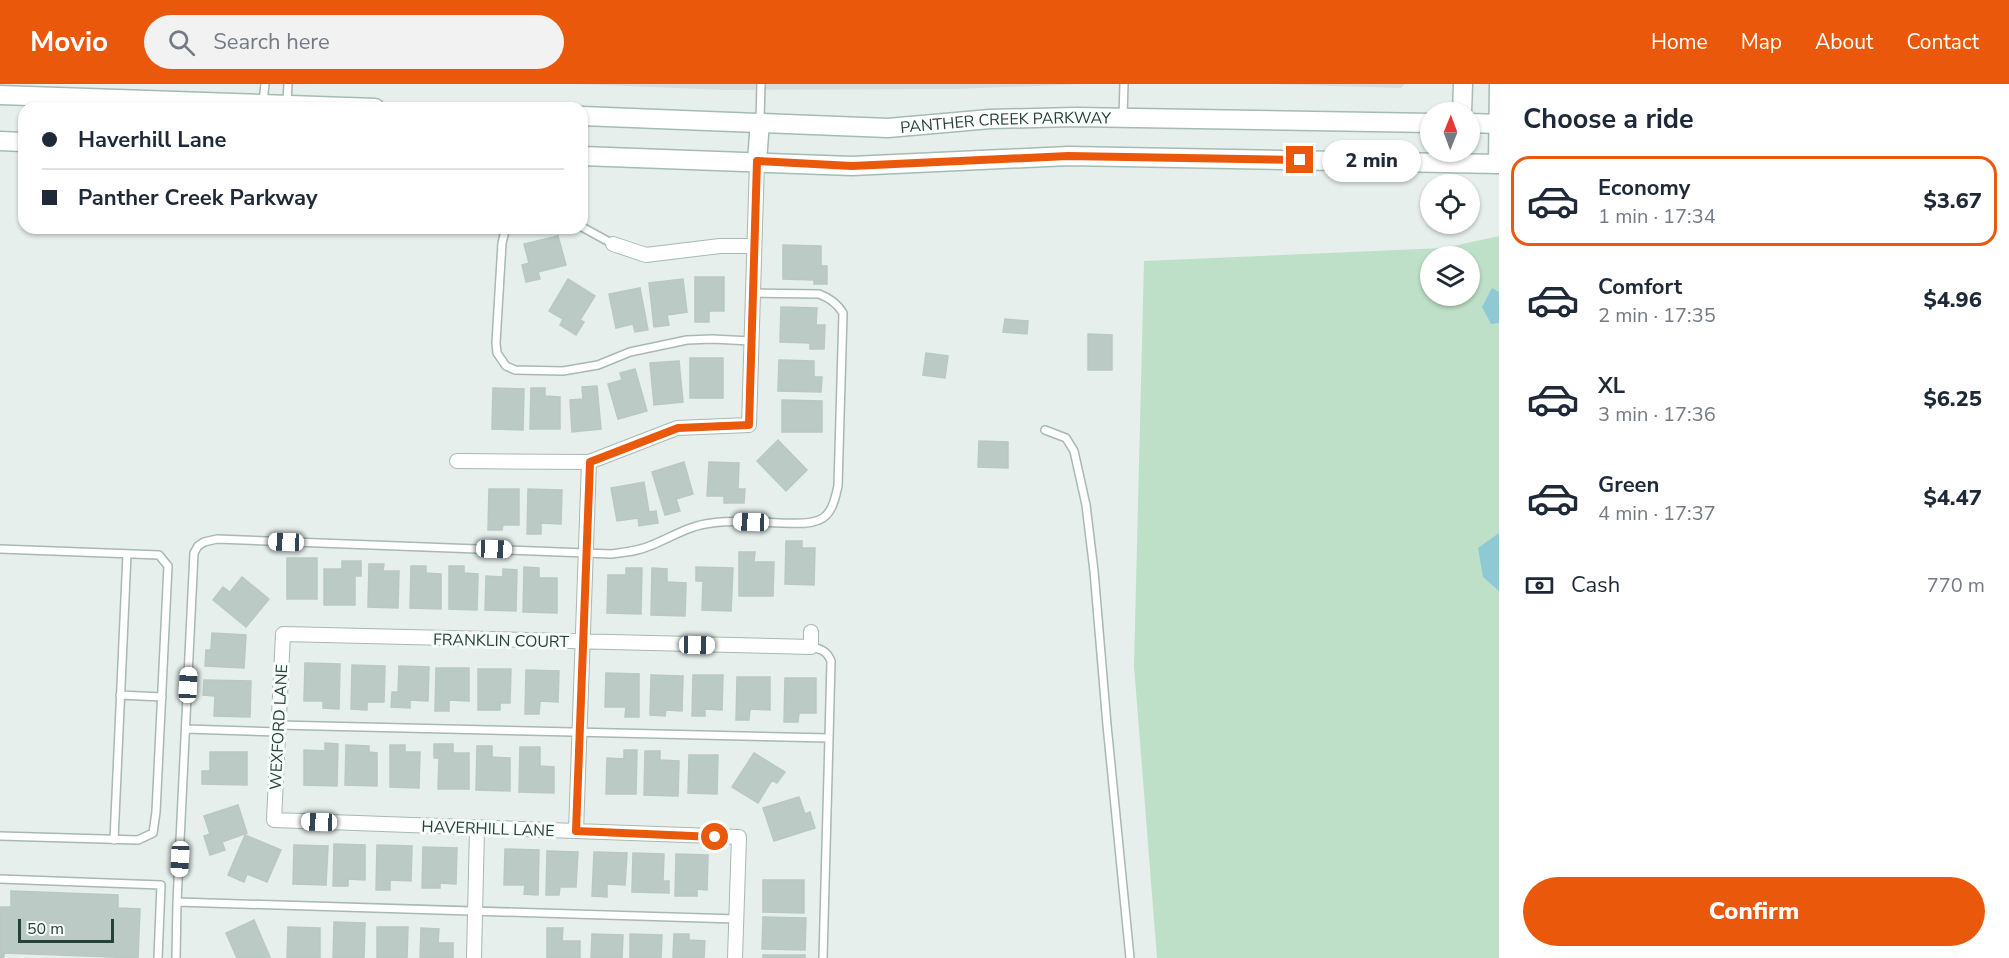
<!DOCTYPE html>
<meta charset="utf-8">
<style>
:root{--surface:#fff;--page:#f2f2f3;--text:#1f2937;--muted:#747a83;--line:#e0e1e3;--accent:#ea580c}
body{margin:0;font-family:"Nunito Sans",sans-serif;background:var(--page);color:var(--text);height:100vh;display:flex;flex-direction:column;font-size:22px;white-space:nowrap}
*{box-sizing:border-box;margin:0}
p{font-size:20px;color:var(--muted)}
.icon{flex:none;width:33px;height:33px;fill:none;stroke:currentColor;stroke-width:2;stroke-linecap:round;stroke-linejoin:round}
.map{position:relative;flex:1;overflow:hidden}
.sheet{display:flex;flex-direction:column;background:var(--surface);width:510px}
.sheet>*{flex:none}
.guide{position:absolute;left:18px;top:18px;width:570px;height:132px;border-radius:18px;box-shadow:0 2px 4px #0004;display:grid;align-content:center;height:132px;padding:0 24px;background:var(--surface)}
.needle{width:39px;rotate:1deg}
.fabs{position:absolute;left:1420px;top:18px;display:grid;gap:12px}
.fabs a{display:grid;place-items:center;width:60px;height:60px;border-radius:50%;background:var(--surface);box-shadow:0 2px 4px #0004;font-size:30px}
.scale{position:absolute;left:18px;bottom:15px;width:96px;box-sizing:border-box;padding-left:6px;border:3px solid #24423a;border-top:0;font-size:16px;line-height:21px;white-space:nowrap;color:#24423a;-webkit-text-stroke:4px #f7fbf9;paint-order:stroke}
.end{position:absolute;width:27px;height:27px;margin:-14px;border:8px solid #ea580c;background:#fff;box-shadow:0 0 0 3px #fff}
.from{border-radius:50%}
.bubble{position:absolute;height:42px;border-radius:21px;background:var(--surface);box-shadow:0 2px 4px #0004;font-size:20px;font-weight:800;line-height:42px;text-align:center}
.car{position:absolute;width:18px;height:36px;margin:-18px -9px;border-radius:8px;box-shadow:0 0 4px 2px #0007;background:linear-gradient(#fff 24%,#345 0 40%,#fff 0 76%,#345 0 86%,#fff 0)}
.guide b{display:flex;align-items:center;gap:21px;height:57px;font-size:22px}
.guide b+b{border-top:2px solid var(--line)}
.guide i{width:15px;height:15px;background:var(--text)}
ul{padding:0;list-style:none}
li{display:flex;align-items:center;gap:18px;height:90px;margin:0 12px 9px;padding:0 12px;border:3px solid transparent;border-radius:18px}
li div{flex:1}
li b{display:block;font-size:22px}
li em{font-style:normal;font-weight:800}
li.active{border-color:var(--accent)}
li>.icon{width:54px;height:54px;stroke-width:1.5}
h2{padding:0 24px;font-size:27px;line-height:72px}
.pay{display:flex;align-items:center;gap:15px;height:66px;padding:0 24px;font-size:22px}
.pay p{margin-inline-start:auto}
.primary-button{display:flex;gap:12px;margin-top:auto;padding:12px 24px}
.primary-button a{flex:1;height:69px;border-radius:36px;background:var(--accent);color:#fff;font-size:24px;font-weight:800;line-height:69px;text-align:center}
header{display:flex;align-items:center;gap:36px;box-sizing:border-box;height:84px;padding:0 30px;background:var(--accent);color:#fff}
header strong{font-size:28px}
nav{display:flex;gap:33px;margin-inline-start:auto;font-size:21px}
.search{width:420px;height:54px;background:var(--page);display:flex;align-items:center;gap:15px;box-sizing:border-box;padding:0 21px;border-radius:33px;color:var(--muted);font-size:22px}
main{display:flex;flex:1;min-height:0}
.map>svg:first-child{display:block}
</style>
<header>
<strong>Movio</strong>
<div class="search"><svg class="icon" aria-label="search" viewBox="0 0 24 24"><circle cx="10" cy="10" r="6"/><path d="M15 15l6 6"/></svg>Search here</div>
<nav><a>Home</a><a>Map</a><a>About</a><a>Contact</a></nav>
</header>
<main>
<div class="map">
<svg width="1499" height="874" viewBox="0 0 1499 874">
<rect width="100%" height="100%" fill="#e6efeb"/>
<path fill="#d4dfda" d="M 576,0 L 1086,0 L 956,5 L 726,6 Z
M 1268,0 L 1405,0 L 1401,4 Z"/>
<path fill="#bfe0c8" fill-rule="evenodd" d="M 1499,152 L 1499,874 L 1157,874 L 1134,582 L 1144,177 L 1444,164 ZM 1431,172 L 1470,172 L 1470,212 L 1431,212 Z"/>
<path fill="#8ec9d4" d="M 1492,204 L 1499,208 L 1499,239 L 1491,240 L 1482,223 Z
M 1499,449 L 1499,507 L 1483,493 L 1478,464 Z"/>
<path fill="#bbcac4" stroke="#b8c9c2" stroke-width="1.5" d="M 558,152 L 566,181 L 538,188 L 540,195 L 526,198 L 522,181 L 529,179 L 524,160 Z
M 783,161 L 821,162 L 821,182 L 827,182 L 827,200 L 814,200 L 814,196 L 783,195 Z
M 695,193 L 724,193 L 724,227 L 709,227 L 709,238 L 695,238 Z
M 568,195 L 595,212 L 580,236 L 584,238 L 576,251 L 560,241 L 563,235 L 549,227 Z
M 683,195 L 687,228 L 667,231 L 669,241 L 654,243 L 649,199 Z
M 640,204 L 648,246 L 635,248 L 633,240 L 616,244 L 609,210 Z
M 781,223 L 817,224 L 816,241 L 825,241 L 824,265 L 810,265 L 810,259 L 780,258 Z
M 1005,235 L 1028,237 L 1027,250 L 1003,248 Z
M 1088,250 L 1112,251 L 1112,286 L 1088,286 Z
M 926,269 L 948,272 L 945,294 L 923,291 Z
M 690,274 L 723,274 L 723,314 L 690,314 Z
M 779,276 L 814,277 L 814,293 L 822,293 L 821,308 L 778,307 Z
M 679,277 L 683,318 L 654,321 L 650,279 Z
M 635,285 L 647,327 L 618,335 L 608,300 L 622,296 L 620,289 Z
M 597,302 L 601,345 L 572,348 L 570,316 L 583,315 L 582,303 Z
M 493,304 L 524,305 L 523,346 L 492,345 Z
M 531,304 L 545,304 L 545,312 L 560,313 L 560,345 L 530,345 Z
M 782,316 L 822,317 L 822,348 L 782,348 Z
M 778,356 L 807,386 L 786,407 L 757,377 Z
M 979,357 L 1008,358 L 1008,384 L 978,383 Z
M 684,378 L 693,410 L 676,415 L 680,427 L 665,431 L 652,388 Z
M 709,378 L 739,379 L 738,405 L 745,405 L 744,419 L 724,419 L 724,412 L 707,412 Z
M 644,398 L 649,428 L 656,427 L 658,439 L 639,442 L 638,434 L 617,437 L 611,404 Z
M 489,405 L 519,405 L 519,441 L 503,441 L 502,446 L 488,446 Z
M 528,405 L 562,406 L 561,440 L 541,439 L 541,450 L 527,450 Z
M 786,457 L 802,457 L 802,464 L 815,464 L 814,501 L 785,500 Z
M 739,468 L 755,468 L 754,478 L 774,478 L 773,512 L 739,512 Z
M 287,474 L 317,474 L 317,515 L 287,515 Z
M 342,477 L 361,477 L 361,492 L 355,492 L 355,521 L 324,521 L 324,485 L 342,485 Z
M 369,480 L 384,480 L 383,487 L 399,487 L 398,524 L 368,523 Z
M 411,482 L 426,482 L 426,489 L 441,490 L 441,525 L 410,524 Z
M 449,482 L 464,482 L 464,489 L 478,490 L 477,526 L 449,525 Z
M 524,483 L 539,484 L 539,494 L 557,494 L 557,529 L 523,528 Z
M 696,483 L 733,484 L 731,527 L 702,526 L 703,497 L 696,497 Z
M 626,484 L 642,484 L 641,530 L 607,529 L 608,491 L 626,491 Z
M 652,484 L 667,485 L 667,498 L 686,499 L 685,532 L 651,531 Z
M 503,485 L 517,486 L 516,527 L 485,526 L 486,492 L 503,493 Z
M 242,493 L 269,515 L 246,543 L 213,516 L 223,503 L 230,508 Z
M 212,549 L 246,551 L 244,584 L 205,582 L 206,566 L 211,566 Z
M 305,579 L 340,580 L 339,625 L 323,624 L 323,617 L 304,617 Z
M 352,581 L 385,582 L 384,618 L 367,618 L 367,626 L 351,625 Z
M 399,582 L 429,583 L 428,617 L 410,616 L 410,624 L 391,623 L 392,608 L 398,608 Z
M 436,584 L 469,584 L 469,617 L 449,616 L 449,627 L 435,627 Z
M 478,585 L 511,585 L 510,619 L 500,619 L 500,626 L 478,626 Z
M 526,586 L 559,587 L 558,618 L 540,617 L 539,630 L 525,630 Z
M 606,589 L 639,590 L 639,633 L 625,633 L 626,623 L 605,623 Z
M 651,591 L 683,592 L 682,627 L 666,626 L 665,632 L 650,631 Z
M 693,591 L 723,591 L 722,626 L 705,625 L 705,632 L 692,632 Z
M 737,593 L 770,593 L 770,626 L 750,625 L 749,636 L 736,636 Z
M 785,594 L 816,594 L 816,629 L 799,629 L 798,638 L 784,638 Z
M 204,596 L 251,597 L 250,633 L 214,632 L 215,612 L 203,611 Z
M 325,659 L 338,660 L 337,702 L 304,701 L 304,666 L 325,667 Z
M 434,660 L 453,660 L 453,669 L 469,669 L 469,705 L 438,705 L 439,674 L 434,674 Z
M 346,661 L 369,662 L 369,668 L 377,669 L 377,702 L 345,701 Z
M 390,661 L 405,661 L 405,668 L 420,668 L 419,704 L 390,703 Z
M 477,662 L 492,662 L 492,673 L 510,674 L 510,707 L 476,706 Z
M 520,663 L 540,663 L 540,682 L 554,683 L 554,709 L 519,708 Z
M 624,666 L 637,666 L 636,710 L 606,710 L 607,674 L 624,675 Z
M 645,667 L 660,667 L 660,676 L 679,677 L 678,712 L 644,711 Z
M 210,668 L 247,668 L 247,701 L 202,700 L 202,687 L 210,687 Z
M 754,669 L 785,688 L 777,699 L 772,696 L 758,719 L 732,703 Z
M 689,671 L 718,671 L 717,710 L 688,709 Z
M 799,713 L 805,730 L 810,728 L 815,744 L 774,757 L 763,724 Z
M 238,721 L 247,749 L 222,758 L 225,766 L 210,771 L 204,752 L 210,750 L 204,732 Z
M 245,751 L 281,766 L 267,798 L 247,790 L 244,798 L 228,791 Z
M 334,760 L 365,761 L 365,796 L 348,795 L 348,802 L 333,802 Z
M 294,761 L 328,762 L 326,801 L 293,800 Z
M 377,761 L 412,762 L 411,797 L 390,796 L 390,806 L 376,806 Z
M 423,763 L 457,764 L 456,800 L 440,799 L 440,804 L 422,804 Z
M 505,765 L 539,766 L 538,811 L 524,810 L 525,801 L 504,801 Z
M 547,767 L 578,768 L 576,803 L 560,803 L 559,811 L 546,811 Z
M 594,768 L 627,769 L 625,801 L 607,800 L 607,813 L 592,812 Z
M 633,769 L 664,770 L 663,797 L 669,797 L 669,809 L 632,808 Z
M 676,770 L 708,771 L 707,806 L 697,805 L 697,812 L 675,812 Z
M 763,796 L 804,796 L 804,829 L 763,828 Z
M 11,807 L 118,811 L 118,824 L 140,825 L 138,874 L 4,869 L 4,874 L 0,874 L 0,823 L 11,823 Z
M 763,833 L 806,834 L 805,866 L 762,865 Z
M 254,836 L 270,873 L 237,874 L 226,849 Z
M 334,838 L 365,839 L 364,874 L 333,874 Z
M 288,843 L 320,844 L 320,874 L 287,874 Z
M 377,843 L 408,843 L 407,874 L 377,874 Z
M 421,844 L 439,845 L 438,859 L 453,859 L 453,874 L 420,874 Z
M 547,844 L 563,844 L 562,857 L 580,857 L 580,874 L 547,874 Z
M 592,850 L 623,851 L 622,874 L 591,874 Z
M 630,850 L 662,851 L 661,874 L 630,874 Z
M 674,850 L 689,850 L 689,856 L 705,857 L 704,874 L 673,874 Z
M 763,871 L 805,871 L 805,874 L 763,874 Z"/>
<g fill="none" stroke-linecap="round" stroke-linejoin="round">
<defs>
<path id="lane" d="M 263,18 L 265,0
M 287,18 L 288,0
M 1123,33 L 1124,0
M 760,36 L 761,0
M 582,143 L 613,160
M 508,144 L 505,147 L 502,159 L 496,259 L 497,269 L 506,282 L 515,286 L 563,287 L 598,281 L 630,268 L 687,256 L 712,255 L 751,257
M 1045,346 L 1066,354 L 1074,367 L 1086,421 L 1094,487 L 1107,641 L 1130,874
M 0,465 L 159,471 L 168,482 L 156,728 L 153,749 L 138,756 L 0,752
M 811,563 C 821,565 827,567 831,577 L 829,654
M 120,611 L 162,613
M 278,641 L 829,654 L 823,874
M 186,645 L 278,648
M 114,756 L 127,470
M 0,795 L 161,801 L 158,874
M 736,835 L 177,818 L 194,469 L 198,462 L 204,458 L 217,455 L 611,470 C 626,468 639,467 652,461 C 672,453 690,441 712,439 C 735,436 759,438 782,439 C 794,439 807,441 819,436 C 832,431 835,415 838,402 L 843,229 C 837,219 830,214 819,210 L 753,209
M 176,874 L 177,818"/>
<path id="street" d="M 613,160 L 646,171 L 720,162 L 754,162
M 457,377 L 589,378 L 677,344 L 749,341 L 757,77
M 576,747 L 589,378
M 474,874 L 477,744
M 735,874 L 739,753 L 274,736 L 283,550 L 811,563 L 811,548"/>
<g id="secondary">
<path d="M 0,11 L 375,24"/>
<path d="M 1462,28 L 1463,0"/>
<path id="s1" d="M 582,32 L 888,44 L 990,35 L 1075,33 L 1431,39"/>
<path d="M 1470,39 L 1499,40"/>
<path d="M 0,57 L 24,58"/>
<path d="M 582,72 L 852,82 L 1068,72 L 1499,80"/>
<path d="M 757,77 L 760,38"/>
<path d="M 1498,80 L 1499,0"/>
</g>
</defs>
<use href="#lane" stroke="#a8b8b2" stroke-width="10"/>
<use href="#street" stroke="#a8b8b2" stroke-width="16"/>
<use href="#secondary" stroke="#a4bbb3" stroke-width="21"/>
<use href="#lane" stroke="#fff" stroke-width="7"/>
<use href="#street" stroke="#fff" stroke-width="14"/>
<use href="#secondary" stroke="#fff" stroke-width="18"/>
</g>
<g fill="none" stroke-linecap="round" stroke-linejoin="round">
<path stroke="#ea580c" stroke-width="8" d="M 715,753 L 576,747 L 590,378 L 678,344 L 749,341 L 757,77 L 852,82 L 1068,72 L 1300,76"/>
</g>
<g text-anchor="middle" stroke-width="6" stroke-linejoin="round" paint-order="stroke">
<g font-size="16" fill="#24423a" stroke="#f7fbf9">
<text dy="6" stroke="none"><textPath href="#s1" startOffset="424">PANTHER CREEK PARKWAY</textPath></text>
<text transform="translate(501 556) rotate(1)" y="6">FRANKLIN COURT</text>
<text transform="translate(278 643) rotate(-87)" y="6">WEXFORD LANE</text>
<text transform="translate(488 744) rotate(2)" y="6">HAVERHILL LANE</text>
</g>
</g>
</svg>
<div class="fabs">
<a><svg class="needle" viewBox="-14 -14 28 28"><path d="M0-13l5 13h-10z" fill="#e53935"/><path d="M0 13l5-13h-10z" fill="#747a83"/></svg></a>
<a><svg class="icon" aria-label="locate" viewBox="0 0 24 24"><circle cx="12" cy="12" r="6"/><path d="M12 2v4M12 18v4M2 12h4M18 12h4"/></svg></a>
<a><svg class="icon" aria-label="layers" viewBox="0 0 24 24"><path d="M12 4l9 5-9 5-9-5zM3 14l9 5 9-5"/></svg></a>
</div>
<div class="scale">50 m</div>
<i class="end from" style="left:715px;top:753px"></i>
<i class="end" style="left:1300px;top:76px"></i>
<div class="bubble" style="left:1322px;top:56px;width:99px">2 min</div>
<i class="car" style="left:751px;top:438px;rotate:272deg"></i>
<i class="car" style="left:286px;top:458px;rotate:272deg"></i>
<i class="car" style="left:494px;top:465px;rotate:92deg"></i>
<i class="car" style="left:697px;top:561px;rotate:91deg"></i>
<i class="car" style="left:188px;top:601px;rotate:3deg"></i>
<i class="car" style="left:319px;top:738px;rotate:272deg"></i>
<i class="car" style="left:180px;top:775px;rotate:183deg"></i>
<div class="guide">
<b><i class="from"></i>Haverhill Lane</b>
<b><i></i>Panther Creek Parkway</b>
</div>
</div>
<section class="sheet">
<h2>Choose a ride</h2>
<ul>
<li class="active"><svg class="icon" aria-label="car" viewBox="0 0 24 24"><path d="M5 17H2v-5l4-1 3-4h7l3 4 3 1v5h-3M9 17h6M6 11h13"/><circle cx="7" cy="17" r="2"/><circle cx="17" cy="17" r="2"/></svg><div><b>Economy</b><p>1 min · 17:34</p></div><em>$3.67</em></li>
<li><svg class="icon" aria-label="car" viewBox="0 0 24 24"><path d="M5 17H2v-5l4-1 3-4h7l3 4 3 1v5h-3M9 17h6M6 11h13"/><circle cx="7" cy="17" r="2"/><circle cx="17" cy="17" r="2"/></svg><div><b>Comfort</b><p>2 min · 17:35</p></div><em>$4.96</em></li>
<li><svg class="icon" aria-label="car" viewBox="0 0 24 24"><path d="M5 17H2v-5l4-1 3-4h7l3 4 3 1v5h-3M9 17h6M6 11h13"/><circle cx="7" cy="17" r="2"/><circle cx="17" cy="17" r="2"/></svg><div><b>XL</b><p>3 min · 17:36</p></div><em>$6.25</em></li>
<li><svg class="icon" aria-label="car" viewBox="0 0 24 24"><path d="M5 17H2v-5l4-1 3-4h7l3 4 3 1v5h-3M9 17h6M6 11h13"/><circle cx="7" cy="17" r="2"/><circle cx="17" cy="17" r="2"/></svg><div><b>Green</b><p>4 min · 17:37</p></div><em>$4.47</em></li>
</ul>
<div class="pay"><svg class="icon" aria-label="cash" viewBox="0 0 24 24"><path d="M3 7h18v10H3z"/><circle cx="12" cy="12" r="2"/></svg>Cash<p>770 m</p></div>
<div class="primary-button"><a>Confirm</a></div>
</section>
</main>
